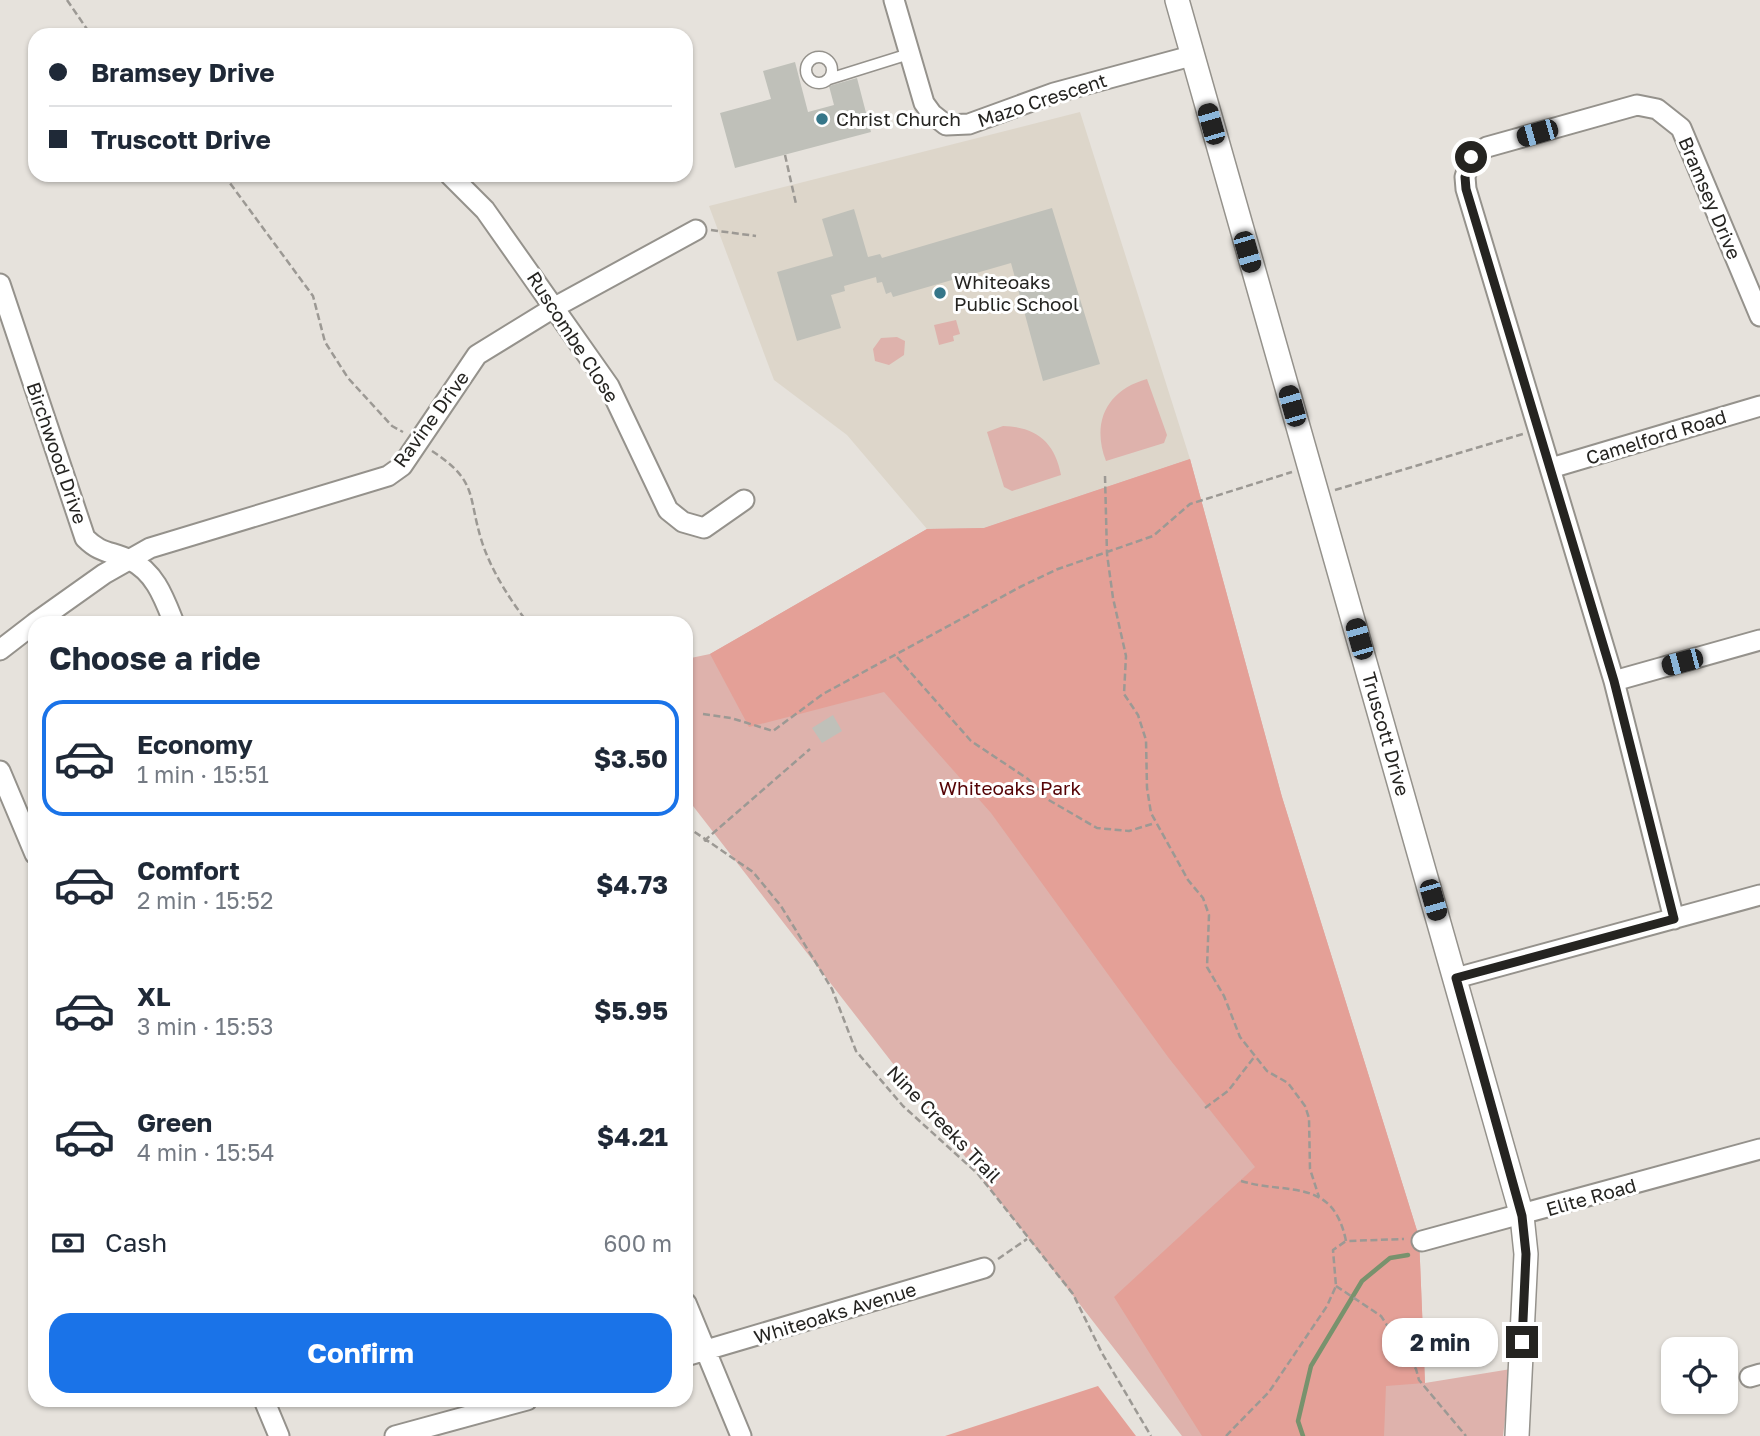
<!DOCTYPE html>
<meta charset="utf-8">
<style>
:root{--surface:#fff;--page:#f2f2f3;--text:#1f2937;--muted:#747a83;--line:#e0e1e3;--accent:#1a73e8}
body{margin:0;font-family:"Golos Text",sans-serif;background:var(--page);color:var(--text);height:100vh;display:flex;flex-direction:column;font-size:26px;white-space:nowrap}
*{box-sizing:border-box;margin:0}
p{font-size:23px;color:var(--muted)}
.icon{flex:none;width:38px;height:38px;fill:none;stroke:currentColor;stroke-width:2;stroke-linecap:round;stroke-linejoin:round}
.map{position:relative;flex:1;overflow:hidden}
.sheet{position:absolute;left:28px;top:616px;width:665px;height:791px;display:flex;flex-direction:column;background:var(--surface);border-radius:21px;box-shadow:0 2px 5px #0004}
.sheet>*{flex:none}
.hud{position:absolute;left:28px;top:28px;width:665px;height:154px;border-radius:21px;box-shadow:0 2px 5px #0004;display:grid;align-content:center;height:154px;padding:0 21px;background:var(--surface)}
.fabs{position:absolute;left:1661px;top:1337px;display:grid;gap:14px}
.fabs a{display:grid;place-items:center;width:77px;height:77px;border-radius:14px;background:var(--surface);box-shadow:0 2px 5px #0004;font-size:35px}
.end{position:absolute;width:32px;height:32px;margin:-16px;border:9px solid #252421;background:#fff;box-shadow:0 0 0 4px #fff}
.from{border-radius:50%}
.bubble{position:absolute;height:49px;border-radius:21px;background:var(--surface);box-shadow:0 2px 5px #0004;font-size:23px;font-weight:700;line-height:49px;text-align:center}
.car{position:absolute;width:21px;height:42px;margin:-21px -10px;border-radius:9px;box-shadow:0 0 5px 2px #0007;background:linear-gradient(#222 24%,#8ab4d8 0 40%,#222 0 76%,#8ab4d8 0 86%,#222 0)}
.hud b{display:flex;align-items:center;gap:24px;height:66px;font-size:26px}
.hud b+b{border-top:2px solid var(--line)}
.hud i{width:18px;height:18px;background:var(--text)}
ul{padding:0;list-style:none}
li{display:flex;align-items:center;gap:21px;height:116px;margin:0 14px 10px;padding:0 7px;border:4px solid transparent;border-radius:21px}
li div{flex:1}
li b{display:block;font-size:26px}
li em{font-style:normal;font-weight:700}
li.on{border-color:var(--accent)}
li>.icon{width:63px;height:63px;stroke-width:1.5}
h2{padding:0 21px;font-size:32px;line-height:84px}
.pay{display:flex;align-items:center;gap:18px;height:77px;padding:0 21px;font-size:26px}
.pay p{margin-inline-start:auto}
.cta{display:flex;gap:14px;margin-top:auto;padding:14px 21px}
.cta a{flex:1;height:80px;border-radius:21px;background:var(--accent);color:#fff;font-size:28px;font-weight:700;line-height:80px;text-align:center}
.map>svg:first-child{display:block}
</style>
<div class="map">
<svg width="1760" height="1436" viewBox="0 0 1760 1436">
<rect width="100%" height="100%" fill="#e6e2dc"/>
<path fill="#ddd6ca" d="M 1080,112 L 1190,459 L 984,528 L 927,529 L 847,435 L 774,380 L 709,206 Z"/>
<path fill="#deb2ac" d="M 956,320 L 960,334 L 953,336 L 954,341 L 939,345 L 934,325 Z
M 897,337 L 905,341 L 904,355 L 889,365 L 875,361 L 873,349 L 881,338 Z
M 1147,379 L 1167,435 L 1164,443 L 1106,461 C 1091,422 1107,390 1147,379 Z
M 1003,426 C 1036,427 1055,442 1061,475 L 1012,491 L 1004,487 L 987,432 Z
M 1190,459 L 1282,797 L 1419,1237 L 1425,1383 L 1511,1369 L 1503,1436 L 1182,1436 L 686,797 L 686,659 L 710,654 L 927,529 L 984,528 Z"/>
<path fill="#e4a097" d="M 1190,459 L 1282,797 L 1419,1237 L 1425,1383 L 1386,1386 L 1384,1436 L 1202,1436 L 1114,1297 L 1255,1167 L 1168,1057 L 991,813 L 884,692 L 749,727 L 710,654 L 927,529 L 984,528 Z
M 1098,1386 L 1136,1436 L 945,1436 Z"/>
<g fill="none" stroke-linecap="round" stroke-linejoin="round">
<path stroke="#78926d" stroke-width="4.5" d="M 1303,1436 L 1298,1421 L 1311,1366 L 1362,1281 L 1390,1258 L 1408,1255"/>
</g>
<path fill="#bfc0b9" d="M 795,62 L 808,112 L 834,105 L 829,86 L 857,78 L 871,132 L 735,168 L 720,113 L 771,99 L 763,71 Z
M 1052,208 L 1100,364 L 1043,381 L 1011,263 L 893,297 L 891,292 L 886,294 L 882,282 L 877,283 L 876,277 L 844,286 L 845,291 L 831,295 L 841,328 L 797,341 L 777,272 L 833,256 L 822,219 L 854,209 L 868,257 L 880,254 L 882,258 Z
M 833,715 L 842,731 L 822,743 L 812,728 Z"/>
<g fill="none" stroke-linecap="round" stroke-linejoin="round">
<defs>
<path id="service" d="M806 70a13 13 0 1 1 26 0a13 13 0 1 1-26 0Z
M 829,79 L 909,54"/>
<path id="minor" d="M 894,0 L 924,103 L 932,114 L 946,125 L 969,124 L 1054,93 L 1191,56
M 450,175 L 485,210 L 609,386 L 668,510 L 683,522 L 704,528 L 744,500
M 0,284 L 85,538 C 101,554 111,551 130,560 C 155,572 164,598 174,623
M 1551,468 L 1760,406
M 35,623 L 104,574 L 150,548 L 388,476 L 402,466 L 477,355 L 555,307 L 696,230
M 0,650 L 35,623
M 1614,681 L 1760,640
M 0,771 L 35,854
M 1674,919 L 1614,681 L 1466,189 L 1465,177 L 1471,157 L 1487,147 L 1637,105 L 1657,109 L 1681,128 L 1760,316
M 1456,978 L 1760,895
M 1422,1241 L 1760,1149
M 686,1303 L 741,1436
M 686,1356 L 984,1268
M 1750,1377 L 1760,1374
M 264,1400 L 279,1436
M 395,1436 L 527,1400"/>
<path id="tertiary" d="M 1177,0 L 1522,1216 L 1526,1254 L 1517,1436"/>
</defs>
<use href="#service" stroke="#95928c" stroke-width="13"/>
<use href="#minor" stroke="#95928c" stroke-width="23"/>
<use href="#tertiary" stroke="#95928c" stroke-width="26"/>
<path stroke="#9c9994" stroke-width="2.5" stroke-dasharray="7 3.5" stroke-linecap="butt" d="M 67,0 L 91,35
M 785,155 L 796,204
M 224,175 L 313,296 L 325,342 L 348,378 L 392,426 L 403,432
M 711,230 L 756,236
M 432,451 C 479,482 467,495 482,542 C 491,570 510,600 528,623
M 1105,476 L 1107,554 L 1113,598 L 1126,656 L 1124,694 L 1138,715 L 1146,740 L 1147,788 L 1151,813 L 1188,880 L 1203,898 L 1209,915 L 1207,967 L 1224,996 L 1240,1037 L 1267,1071 L 1288,1083 L 1305,1106 L 1309,1118 L 1310,1169 L 1319,1197
M 1335,490 L 1523,434
M 897,657 L 971,741 L 1028,779 L 1047,799 L 1097,828 L 1129,831 L 1155,823
M 703,714 L 731,718 L 773,731 L 823,694 L 1020,587 L 1058,569 L 1153,536 L 1190,504 L 1292,472
M 686,826 L 753,872 L 781,906 L 832,989 L 856,1051 L 903,1106 L 978,1174 L 1073,1294 L 1102,1353 L 1151,1436
M 704,841 L 810,749
M 1205,1108 L 1228,1091 L 1255,1056
M 1241,1181 C 1288,1195 1333,1177 1346,1241 L 1404,1239
M 998,1259 L 1027,1239
M 1336,1286 L 1381,1316 L 1416,1369 L 1419,1380 L 1466,1436
M 1226,1436 L 1269,1392 L 1327,1306 L 1336,1286 L 1333,1250 L 1346,1241"/>
<use href="#service" stroke="#fff" stroke-width="10"/>
<use href="#minor" stroke="#fff" stroke-width="19"/>
<use href="#tertiary" stroke="#fff" stroke-width="23"/>
</g>
<g fill="none" stroke-linecap="round" stroke-linejoin="round">
<path stroke="#252421" stroke-width="9" d="M 1471,157 L 1465,177 L 1466,189 L 1614,681 L 1674,919 L 1456,978 L 1522,1216 L 1526,1254 L 1522,1342"/>
</g>
<g fill="#357689" stroke="#fff" stroke-width="2.5">
<circle cx="822" cy="119" r="7"/>
<circle cx="940" cy="293" r="7"/>
</g>
<g text-anchor="middle" stroke-width="6" stroke-linejoin="round" paint-order="stroke">
<g font-size="19" fill="#252421" stroke="#fff">
<text transform="translate(1042 100) rotate(-18)" y="7">Mazo Crescent</text>
<text transform="translate(1710 198) rotate(67)" y="7">Bramsey Drive</text>
<text transform="translate(573 337) rotate(57)" y="7">Ruscombe Close</text>
<text transform="translate(431 419) rotate(-54)" y="7">Ravine Drive</text>
<text transform="translate(1656 437) rotate(-17)" y="7">Camelford Road</text>
<text transform="translate(57 453) rotate(71)" y="7">Birchwood Drive</text>
<text transform="translate(1386 734) rotate(74)" y="7">Truscott Drive</text>
<text transform="translate(944 1124) rotate(46)" y="7">Nine Creeks Trail</text>
<text transform="translate(1591 1197) rotate(-16)" y="7">Elite Road</text>
<text transform="translate(835 1313) rotate(-17)" y="7">Whiteoaks Avenue</text>
</g>
<g font-size="19" fill="#252421" stroke="#fff" text-anchor="start">
<text x="836" y="126">Christ Church</text>
<text x="954" y="289">Whiteoaks<tspan x="954" dy="22">Public School</tspan></text>
</g>
<g font-size="19" fill="#550406" stroke="#fff">
<text x="1010" y="795">Whiteoaks Park</text>
</g>
</g>
</svg>
<div class="fabs">
<a><svg class="icon" aria-label="locate" viewBox="0 0 24 24"><circle cx="12" cy="12" r="6"/><path d="M12 2v4M12 18v4M2 12h4M18 12h4"/></svg></a>
</div>
<i class="end from" style="left:1471px;top:157px"></i>
<i class="end" style="left:1522px;top:1342px"></i>
<div class="bubble" style="left:1382px;top:1318px;width:116px">2 min</div>
<i class="car" style="left:1211px;top:124px;rotate:344deg"></i>
<i class="car" style="left:1537px;top:133px;rotate:254deg"></i>
<i class="car" style="left:1247px;top:252px;rotate:164deg"></i>
<i class="car" style="left:1292px;top:406px;rotate:344deg"></i>
<i class="car" style="left:1359px;top:639px;rotate:344deg"></i>
<i class="car" style="left:1682px;top:662px;rotate:255deg"></i>
<i class="car" style="left:1433px;top:900px;rotate:164deg"></i>
<div class="hud">
<b><i class="from"></i>Bramsey Drive</b>
<b><i></i>Truscott Drive</b>
</div>
<section class="sheet">
<h2>Choose a ride</h2>
<ul>
<li class="on"><svg class="icon" aria-label="car" viewBox="0 0 24 24"><path d="M5 17H2v-5l4-1 3-4h7l3 4 3 1v5h-3M9 17h6M6 11h13"/><circle cx="7" cy="17" r="2"/><circle cx="17" cy="17" r="2"/></svg><div><b>Economy</b><p>1 min · 15:51</p></div><em>$3.50</em></li>
<li><svg class="icon" aria-label="car" viewBox="0 0 24 24"><path d="M5 17H2v-5l4-1 3-4h7l3 4 3 1v5h-3M9 17h6M6 11h13"/><circle cx="7" cy="17" r="2"/><circle cx="17" cy="17" r="2"/></svg><div><b>Comfort</b><p>2 min · 15:52</p></div><em>$4.73</em></li>
<li><svg class="icon" aria-label="car" viewBox="0 0 24 24"><path d="M5 17H2v-5l4-1 3-4h7l3 4 3 1v5h-3M9 17h6M6 11h13"/><circle cx="7" cy="17" r="2"/><circle cx="17" cy="17" r="2"/></svg><div><b>XL</b><p>3 min · 15:53</p></div><em>$5.95</em></li>
<li><svg class="icon" aria-label="car" viewBox="0 0 24 24"><path d="M5 17H2v-5l4-1 3-4h7l3 4 3 1v5h-3M9 17h6M6 11h13"/><circle cx="7" cy="17" r="2"/><circle cx="17" cy="17" r="2"/></svg><div><b>Green</b><p>4 min · 15:54</p></div><em>$4.21</em></li>
</ul>
<div class="pay"><svg class="icon" aria-label="cash" viewBox="0 0 24 24"><path d="M3 7h18v10H3z"/><circle cx="12" cy="12" r="2"/></svg>Cash<p>600 m</p></div>
<div class="cta"><a>Confirm</a></div>
</section>
</div>
